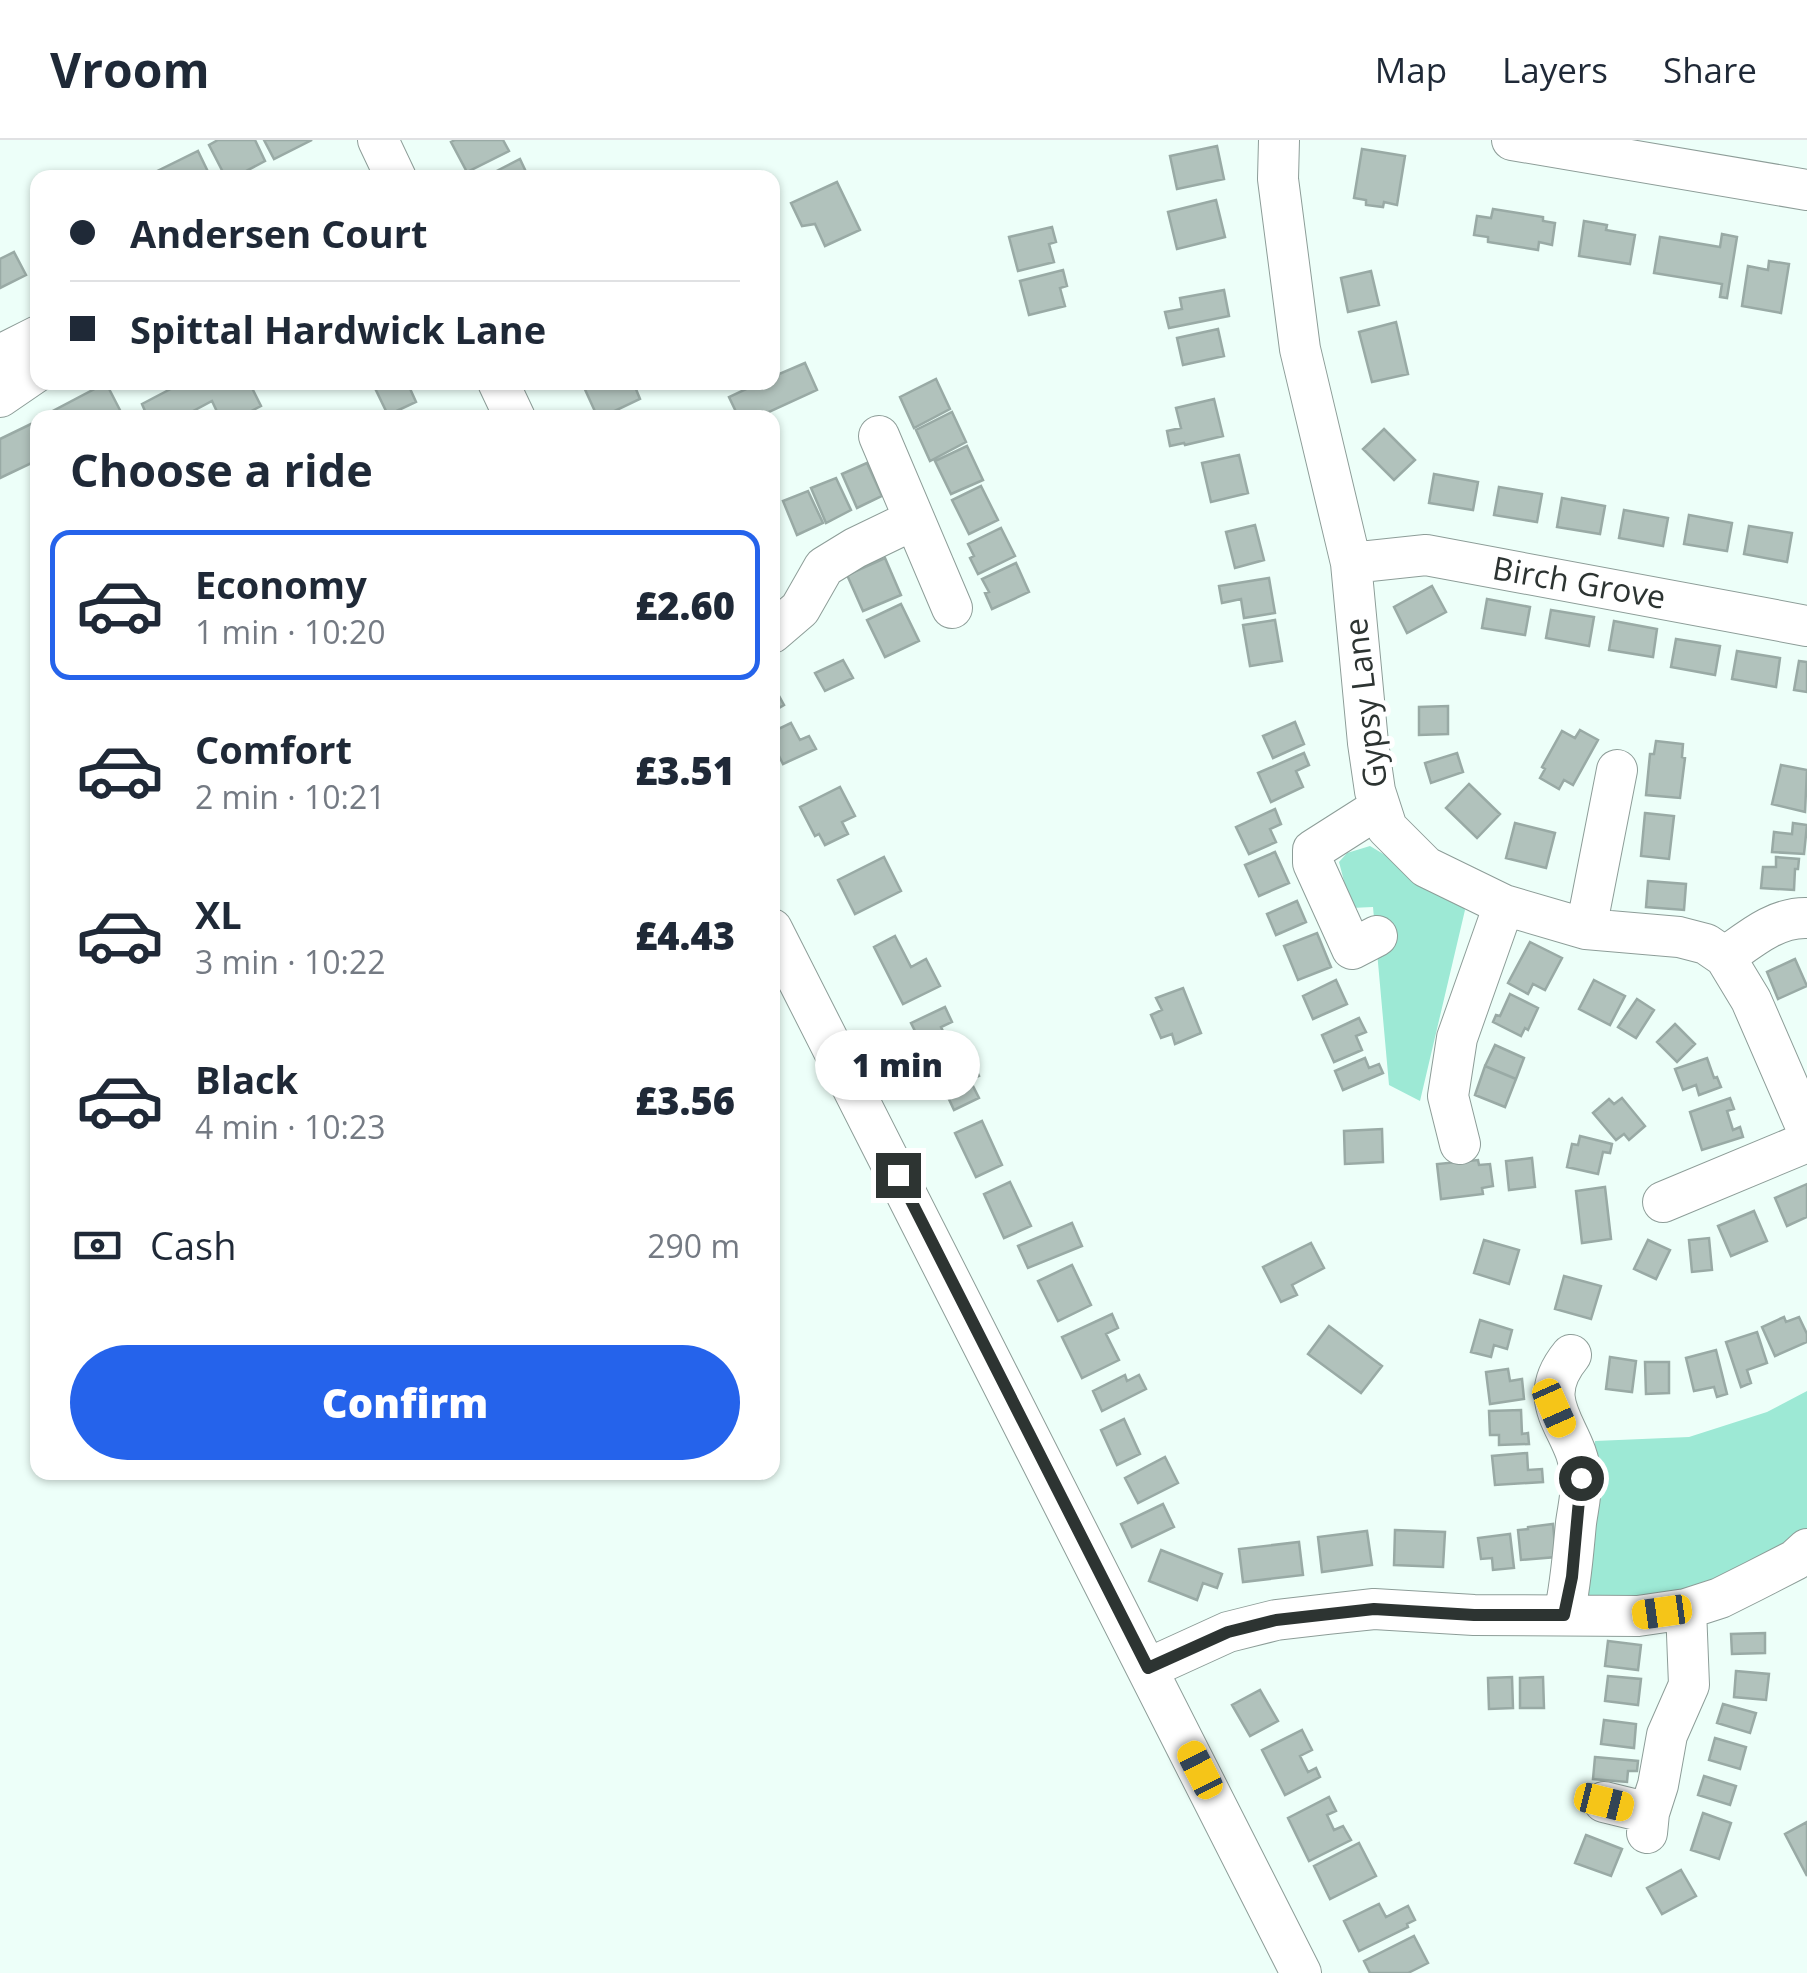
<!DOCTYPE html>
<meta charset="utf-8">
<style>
:root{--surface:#fff;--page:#f6f6f7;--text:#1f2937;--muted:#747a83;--line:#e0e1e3;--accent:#2563eb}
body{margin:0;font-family:"Open Sans",sans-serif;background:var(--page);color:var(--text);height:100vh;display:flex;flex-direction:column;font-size:38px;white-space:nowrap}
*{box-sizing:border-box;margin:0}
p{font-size:32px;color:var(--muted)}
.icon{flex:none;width:55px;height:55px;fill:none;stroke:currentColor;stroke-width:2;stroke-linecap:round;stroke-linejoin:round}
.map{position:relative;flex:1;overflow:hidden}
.sheet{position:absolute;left:30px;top:270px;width:750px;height:1070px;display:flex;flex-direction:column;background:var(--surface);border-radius:20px;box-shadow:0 2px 8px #0004}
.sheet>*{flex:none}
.banner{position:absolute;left:30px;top:30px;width:750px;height:220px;border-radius:20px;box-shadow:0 2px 8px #0004;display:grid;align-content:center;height:220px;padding:0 40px;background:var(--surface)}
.end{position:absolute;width:45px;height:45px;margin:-22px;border:12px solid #2d3432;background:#fff;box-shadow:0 0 0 5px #fff}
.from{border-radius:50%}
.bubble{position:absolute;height:70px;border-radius:35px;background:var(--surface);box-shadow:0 2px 8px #0004;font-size:32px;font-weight:800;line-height:70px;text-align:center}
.car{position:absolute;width:30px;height:60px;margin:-30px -15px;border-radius:12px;box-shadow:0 0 8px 2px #0007;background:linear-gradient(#f5c518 24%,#345 0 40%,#f5c518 0 76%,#345 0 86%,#f5c518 0)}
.banner b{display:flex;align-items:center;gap:35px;height:95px;font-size:38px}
.banner b+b{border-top:2px solid var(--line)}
.banner i{width:25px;height:25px;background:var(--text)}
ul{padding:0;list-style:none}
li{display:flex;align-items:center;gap:30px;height:150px;margin:0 20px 15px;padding:0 20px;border:5px solid transparent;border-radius:20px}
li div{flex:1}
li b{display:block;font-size:38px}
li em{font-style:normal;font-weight:800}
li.selected{border-color:var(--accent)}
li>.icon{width:90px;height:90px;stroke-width:1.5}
h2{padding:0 40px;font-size:45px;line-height:120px}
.pay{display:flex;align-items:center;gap:25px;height:110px;padding:0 40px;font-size:38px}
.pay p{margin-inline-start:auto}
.cta{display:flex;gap:20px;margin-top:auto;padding:20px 40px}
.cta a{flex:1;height:115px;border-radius:60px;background:var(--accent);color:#fff;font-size:40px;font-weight:800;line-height:115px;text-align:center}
header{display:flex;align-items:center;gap:60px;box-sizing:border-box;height:140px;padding:0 50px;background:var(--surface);border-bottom:2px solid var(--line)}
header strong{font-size:48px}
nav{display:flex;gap:55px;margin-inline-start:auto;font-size:35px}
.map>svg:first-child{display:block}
</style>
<header>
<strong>Vroom</strong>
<nav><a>Map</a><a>Layers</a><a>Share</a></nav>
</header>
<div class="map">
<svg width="1807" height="1833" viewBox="0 0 1807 1833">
<rect width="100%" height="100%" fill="#edfff9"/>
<path fill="#9de9d5" d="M 1370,706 L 1460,760 L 1465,770 L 1420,961 L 1389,945 L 1373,767 L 1351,768 L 1339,722 L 1347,713 Z
M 1807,1251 L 1807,1409 L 1754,1441 L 1575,1475 L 1591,1353 L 1595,1301 L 1689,1297 L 1767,1272 Z"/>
<path fill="#b1c2bc" stroke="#99aaa5" stroke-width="2.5" d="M 218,0 L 255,0 L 265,21 L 233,38 L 226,38 L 209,5 Z
M 264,0 L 312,0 L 274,19 Z
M 455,0 L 503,0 L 509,11 L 467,32 L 451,2 Z
M 1217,6 L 1224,39 L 1177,49 L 1170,16 Z
M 1362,9 L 1405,16 L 1397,65 L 1384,62 L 1383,67 L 1366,65 L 1366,60 L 1354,58 Z
M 198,11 L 211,38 L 143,38 Z
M 520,19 L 527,34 L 520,38 L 483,38 Z
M 837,42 L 860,90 L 825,106 L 815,84 L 802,86 L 791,63 Z
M 1216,60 L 1225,97 L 1177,109 L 1168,72 Z
M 1493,69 L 1543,77 L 1543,81 L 1555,83 L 1552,105 L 1539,102 L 1538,110 L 1488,102 L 1488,97 L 1474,95 L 1477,76 L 1491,78 Z
M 1584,81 L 1607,85 L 1606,90 L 1635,95 L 1630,124 L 1579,116 Z
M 1052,87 L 1056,102 L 1049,104 L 1054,122 L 1018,131 L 1009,97 Z
M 1722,94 L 1737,97 L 1727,158 L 1720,157 L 1722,144 L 1654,133 L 1660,97 L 1720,107 Z
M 14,112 L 26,135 L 0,148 L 0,119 Z
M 1769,121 L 1789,124 L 1781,173 L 1742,166 L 1748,126 L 1768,130 Z
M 1063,130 L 1067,146 L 1060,148 L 1065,166 L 1029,175 L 1020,141 Z
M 1371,131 L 1379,165 L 1348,172 L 1341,138 Z
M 1224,150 L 1229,176 L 1169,188 L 1165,172 L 1182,169 L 1180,158 Z
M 1396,182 L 1408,234 L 1372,242 L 1359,192 Z
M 1218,189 L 1224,216 L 1183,225 L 1177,198 Z
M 805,223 L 817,250 L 756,278 L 739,278 L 729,257 L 761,242 L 772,242 L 772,237 Z
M 936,239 L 950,269 L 914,288 L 900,257 Z
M 184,242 L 249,242 L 261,266 L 238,278 L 220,278 L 212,261 L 180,278 L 148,278 L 142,264 Z
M 372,242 L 407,242 L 416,262 L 388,275 Z
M 633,242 L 640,259 L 600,278 L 598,278 L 582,243 Z
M 106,243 L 122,274 L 116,278 L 52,278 L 49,273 Z
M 1214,259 L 1223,296 L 1185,305 L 1184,303 L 1170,306 L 1167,291 L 1181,288 L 1176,268 Z
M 952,272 L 966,302 L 930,321 L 916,290 Z
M 31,284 L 38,297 L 38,320 L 0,338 L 0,299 Z
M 1384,289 L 1415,320 L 1394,340 L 1363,309 Z
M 967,306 L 983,340 L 951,354 L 935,321 Z
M 1239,315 L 1248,353 L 1211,362 L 1202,323 Z
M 867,323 L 882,356 L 857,368 L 842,334 Z
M 1434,334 L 1478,342 L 1473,370 L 1429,363 Z
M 836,338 L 851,370 L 826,383 L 811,348 Z
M 981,346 L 998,380 L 969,394 L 952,360 Z
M 1499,347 L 1542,354 L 1537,382 L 1494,375 Z
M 808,351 L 823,383 L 797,395 L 783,361 Z
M 1562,358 L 1605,366 L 1600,394 L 1557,387 Z
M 1624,370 L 1668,378 L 1663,406 L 1619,398 Z
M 1689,375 L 1732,383 L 1727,411 L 1684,404 Z
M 1255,385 L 1264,420 L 1235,428 L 1226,392 Z
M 1749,386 L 1792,393 L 1787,422 L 1744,414 Z
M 1001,388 L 1015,416 L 978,434 L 970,418 L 974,416 L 968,404 Z
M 885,418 L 901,455 L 863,471 L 847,435 Z
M 1016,423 L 1029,452 L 992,469 L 985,453 L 989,452 L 982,439 Z
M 1269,438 L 1275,473 L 1244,478 L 1241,459 L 1222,463 L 1219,446 Z
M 1432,446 L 1446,472 L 1407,493 L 1394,467 Z
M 1487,459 L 1530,467 L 1525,495 L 1482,488 Z
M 901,464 L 919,501 L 885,517 L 867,480 Z
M 1551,470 L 1594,477 L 1589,506 L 1546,498 Z
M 1275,480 L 1282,521 L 1250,526 L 1243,485 Z
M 1614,481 L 1657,489 L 1653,517 L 1609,510 Z
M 1676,499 L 1720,506 L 1715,535 L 1671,527 Z
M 1737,511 L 1780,518 L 1776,547 L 1732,539 Z
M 843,520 L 853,538 L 825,551 L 815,533 Z
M 1799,521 L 1807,522 L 1807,552 L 1794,550 Z
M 772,543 L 784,565 L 772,572 Z
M 1448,566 L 1448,594 L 1419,595 L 1419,567 Z
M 1295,582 L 1304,604 L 1273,618 L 1263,596 Z
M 791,583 L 800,600 L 809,596 L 816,609 L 783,624 L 772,602 L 772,592 Z
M 1580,590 L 1598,600 L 1573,645 L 1564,640 L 1559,649 L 1540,638 L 1545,629 L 1542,627 L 1562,591 L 1575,598 Z
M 1656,601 L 1683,604 L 1682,617 L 1685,618 L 1680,658 L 1646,655 L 1650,614 L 1654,614 Z
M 1304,613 L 1309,625 L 1296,631 L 1303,647 L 1271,662 L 1258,633 Z
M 1457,613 L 1463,632 L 1431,643 L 1425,623 Z
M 1781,625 L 1807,630 L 1805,672 L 1772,664 Z
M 1469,644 L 1500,674 L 1477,698 L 1446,668 Z
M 840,647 L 855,676 L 842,682 L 848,694 L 825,705 L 819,694 L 815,696 L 800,667 Z
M 1275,669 L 1281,684 L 1270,689 L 1276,702 L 1249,714 L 1236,687 Z
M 1645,673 L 1674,676 L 1669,719 L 1641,716 Z
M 1515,683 L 1555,693 L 1546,728 L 1506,718 Z
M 1793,683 L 1807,685 L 1804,714 L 1772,712 L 1774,692 L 1792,694 Z
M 1275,712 L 1289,743 L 1259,756 L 1245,725 Z
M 884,717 L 901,751 L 855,774 L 838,740 Z
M 1776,717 L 1799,719 L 1798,729 L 1795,729 L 1794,750 L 1761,748 L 1763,727 L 1776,727 Z
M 1648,741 L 1686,744 L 1684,770 L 1646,767 Z
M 1297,761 L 1306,782 L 1276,795 L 1267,774 Z
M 1317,793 L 1331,827 L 1298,840 L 1284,806 Z
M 895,796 L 911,827 L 926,819 L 940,846 L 903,864 L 874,807 Z
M 1530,802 L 1562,818 L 1545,850 L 1533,844 L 1528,854 L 1508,843 Z
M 1795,819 L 1807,846 L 1778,859 L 1767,832 Z
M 1336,840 L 1347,864 L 1313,879 L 1303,856 Z
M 1594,840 L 1625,856 L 1610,885 L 1579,869 Z
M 1183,848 L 1201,893 L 1175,904 L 1172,894 L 1161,898 L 1151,875 L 1162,870 L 1156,858 Z
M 1510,854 L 1538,868 L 1528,890 L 1525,888 L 1521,896 L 1493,882 L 1496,875 L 1500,876 Z
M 1637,859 L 1654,870 L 1636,898 L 1618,887 Z
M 945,867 L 952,882 L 941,887 L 948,902 L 926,913 L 911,883 Z
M 1359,878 L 1366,892 L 1356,896 L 1362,910 L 1334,922 L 1322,895 Z
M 1675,884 L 1695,904 L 1677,922 L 1657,902 Z
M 1495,905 L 1524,918 L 1516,939 L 1485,926 Z
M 968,913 L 979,936 L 970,940 L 979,958 L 954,970 L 935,929 Z
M 1365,918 L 1369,928 L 1379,924 L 1383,933 L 1343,950 L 1335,931 Z
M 1707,918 L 1714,938 L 1717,937 L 1721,947 L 1699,955 L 1696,945 L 1683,950 L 1675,929 Z
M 1485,926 L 1516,939 L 1505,967 L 1475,955 Z
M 1622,958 L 1645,986 L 1629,1000 L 1624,994 L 1616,1000 L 1593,973 L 1609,959 L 1614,964 Z
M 1730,958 L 1734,969 L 1727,971 L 1733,990 L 1740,987 L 1743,997 L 1702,1010 L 1690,972 Z
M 982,981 L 1002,1025 L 976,1037 L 955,993 Z
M 1382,989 L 1383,1022 L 1345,1024 L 1344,991 Z
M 1580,996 L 1612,1004 L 1610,1013 L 1603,1012 L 1598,1034 L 1567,1027 L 1572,1004 L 1578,1005 Z
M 1532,1018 L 1535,1047 L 1509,1050 L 1506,1021 Z
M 1478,1020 L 1479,1025 L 1490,1024 L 1493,1046 L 1482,1048 L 1483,1054 L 1441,1059 L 1437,1024 Z
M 1010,1042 L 1031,1086 L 1004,1098 L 984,1054 Z
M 1807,1044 L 1807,1077 L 1787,1086 L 1775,1058 Z
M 1605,1047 L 1611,1099 L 1582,1103 L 1576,1051 Z
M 1754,1071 L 1767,1101 L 1731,1116 L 1718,1086 Z
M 1072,1083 L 1082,1106 L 1028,1128 L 1018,1106 Z
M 1709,1098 L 1712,1130 L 1692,1132 L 1689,1100 Z
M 1484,1100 L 1519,1110 L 1509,1144 L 1474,1133 Z
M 1648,1100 L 1670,1110 L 1656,1139 L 1634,1129 Z
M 1311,1103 L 1324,1128 L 1292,1145 L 1297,1155 L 1281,1162 L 1263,1127 Z
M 1072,1125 L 1091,1165 L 1058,1181 L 1038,1141 Z
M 1564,1136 L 1601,1146 L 1591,1179 L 1555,1169 Z
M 1112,1174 L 1118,1188 L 1106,1194 L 1119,1220 L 1082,1238 L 1062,1197 Z
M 1784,1177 L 1786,1182 L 1799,1177 L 1807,1194 L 1807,1202 L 1775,1216 L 1762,1187 Z
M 1480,1180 L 1512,1190 L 1507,1209 L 1494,1205 L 1491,1217 L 1471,1212 Z
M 1329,1186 L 1382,1226 L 1361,1253 L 1308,1214 Z
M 1757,1192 L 1767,1223 L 1747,1230 L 1751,1243 L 1741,1247 L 1726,1202 Z
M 1716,1210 L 1727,1254 L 1717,1257 L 1714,1247 L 1694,1251 L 1686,1218 Z
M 1610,1217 L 1636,1221 L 1632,1252 L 1606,1249 Z
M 1645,1222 L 1669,1222 L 1669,1253 L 1646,1254 Z
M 1508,1229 L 1510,1241 L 1522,1239 L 1524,1259 L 1490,1264 L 1486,1232 Z
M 1125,1235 L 1127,1241 L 1139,1235 L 1146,1249 L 1102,1271 L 1093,1251 Z
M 1521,1270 L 1522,1294 L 1528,1293 L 1529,1304 L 1499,1305 L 1499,1295 L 1490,1295 L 1489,1271 Z
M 1124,1279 L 1140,1314 L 1117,1325 L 1101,1290 Z
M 1527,1313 L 1528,1330 L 1542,1329 L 1543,1342 L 1495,1345 L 1492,1316 Z
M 1165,1317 L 1178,1343 L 1138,1363 L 1125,1338 Z
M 1163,1364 L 1174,1387 L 1132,1407 L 1121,1384 Z
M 1553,1384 L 1556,1417 L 1521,1420 L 1518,1390 L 1528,1389 L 1528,1387 Z
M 1395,1390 L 1445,1392 L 1443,1427 L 1394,1425 Z
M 1367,1391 L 1372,1425 L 1322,1432 L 1318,1397 Z
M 1510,1394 L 1514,1428 L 1493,1430 L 1492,1418 L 1481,1419 L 1478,1398 Z
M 1299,1402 L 1303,1435 L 1243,1442 L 1239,1409 Z
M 1161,1410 L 1222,1434 L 1217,1448 L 1203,1443 L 1197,1460 L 1149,1441 Z
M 1765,1493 L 1765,1513 L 1732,1514 L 1731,1494 Z
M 1608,1501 L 1641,1505 L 1638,1530 L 1605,1526 Z
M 1736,1531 L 1769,1534 L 1766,1560 L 1734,1557 Z
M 1608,1536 L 1641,1539 L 1638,1565 L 1605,1561 Z
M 1512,1537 L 1513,1568 L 1489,1569 L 1488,1538 Z
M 1543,1537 L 1544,1568 L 1520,1568 L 1520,1538 Z
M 1260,1550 L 1278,1581 L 1250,1596 L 1232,1565 Z
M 1723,1564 L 1756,1573 L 1750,1593 L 1717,1583 Z
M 1604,1580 L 1636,1584 L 1634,1608 L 1601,1604 Z
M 1302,1590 L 1312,1610 L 1300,1616 L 1308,1632 L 1316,1628 L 1320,1637 L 1285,1655 L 1262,1610 Z
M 1715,1598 L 1746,1607 L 1740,1629 L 1709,1620 Z
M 1595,1617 L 1638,1621 L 1637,1631 L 1628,1631 L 1627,1642 L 1593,1639 Z
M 1704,1636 L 1736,1646 L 1730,1665 L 1698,1655 Z
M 1329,1657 L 1336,1671 L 1327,1675 L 1334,1690 L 1343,1686 L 1351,1700 L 1309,1721 L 1288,1678 Z
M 1703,1673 L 1731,1683 L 1719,1719 L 1691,1710 Z
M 1807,1682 L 1807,1736 L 1785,1694 Z
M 1586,1695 L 1622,1709 L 1611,1736 L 1575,1723 Z
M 1359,1703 L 1376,1736 L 1330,1759 L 1314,1726 Z
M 1681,1730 L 1696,1756 L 1662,1774 L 1647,1748 Z
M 1379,1764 L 1386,1777 L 1408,1766 L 1415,1780 L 1407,1784 L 1408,1787 L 1359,1811 L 1344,1781 Z
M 1414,1796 L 1428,1823 L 1408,1833 L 1370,1833 L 1364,1821 Z"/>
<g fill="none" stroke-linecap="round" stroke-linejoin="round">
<defs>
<path id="minor" d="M 378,0 L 396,38
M 1279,0 L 1278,39 L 1300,209 L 1351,423 L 1368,603 L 1375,651 L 1387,688 L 1426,727 L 1504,765 L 1586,789 L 1679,797 L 1706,804 L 1725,817 L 1751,860 L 1807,989
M 1512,0 L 1807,50
M 0,215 L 38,196
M 498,242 L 515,278
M 0,257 L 38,231
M 879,296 L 952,468
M 1351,423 L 1426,415 L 1807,486
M 772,493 L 800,469 L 824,427 L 855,408 L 913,380
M 772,789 L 1301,1833
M 1586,789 L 1617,630
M 1377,796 L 1352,809 L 1313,723 L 1313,710 L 1379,668
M 1725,817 C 1749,800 1775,777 1807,778
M 1460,1004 L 1448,956 L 1457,898 L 1504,765
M 1663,1062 L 1807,1002
M 1564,1475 C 1571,1444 1573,1414 1576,1383 C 1578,1368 1582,1352 1581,1337 C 1578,1288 1530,1265 1571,1215
M 1149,1528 L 1228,1492 L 1276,1480 L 1328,1474 L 1374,1469 L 1474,1475 L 1638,1476 L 1686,1469 L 1720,1458 L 1754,1441 L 1795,1420 L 1807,1409
M 1604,1662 L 1649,1673
M 1647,1693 L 1649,1673 L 1658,1645 L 1667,1595 L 1689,1545 L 1686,1469"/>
</defs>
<use href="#minor" stroke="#8d9d98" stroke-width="42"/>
<use href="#minor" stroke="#fff" stroke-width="40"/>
</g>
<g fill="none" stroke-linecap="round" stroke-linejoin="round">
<path stroke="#2d3432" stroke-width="12" d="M 898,1035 L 1148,1528 L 1228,1492 L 1276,1480 L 1374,1469 L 1474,1475 L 1564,1475 L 1572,1437 L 1581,1338"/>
</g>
<g text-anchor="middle" stroke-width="10" stroke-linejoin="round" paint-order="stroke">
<g font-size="32" fill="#2d3432" stroke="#fff">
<text transform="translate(1579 443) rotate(10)" y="11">Birch Grove</text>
<text transform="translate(1366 563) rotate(-97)" y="11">Gypsy Lane</text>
</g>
</g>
</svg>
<i class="end from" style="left:1581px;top:1338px"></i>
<i class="end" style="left:898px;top:1035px"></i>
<div class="bubble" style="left:815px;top:890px;width:165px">1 min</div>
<i class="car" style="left:1554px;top:1268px;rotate:156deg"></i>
<i class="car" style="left:1662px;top:1472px;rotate:262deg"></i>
<i class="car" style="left:1200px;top:1630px;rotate:333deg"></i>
<i class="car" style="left:1604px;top:1662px;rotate:104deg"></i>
<div class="banner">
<b><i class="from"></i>Andersen Court</b>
<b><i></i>Spittal Hardwick Lane</b>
</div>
<section class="sheet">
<h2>Choose a ride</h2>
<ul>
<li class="selected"><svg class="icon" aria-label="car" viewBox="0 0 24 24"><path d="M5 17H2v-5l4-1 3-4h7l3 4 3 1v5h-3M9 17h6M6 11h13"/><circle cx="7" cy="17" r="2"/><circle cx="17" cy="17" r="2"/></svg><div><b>Economy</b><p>1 min · 10:20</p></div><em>£2.60</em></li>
<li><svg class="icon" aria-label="car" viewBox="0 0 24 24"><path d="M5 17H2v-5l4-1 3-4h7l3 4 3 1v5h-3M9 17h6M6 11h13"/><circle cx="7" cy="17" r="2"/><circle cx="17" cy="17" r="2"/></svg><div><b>Comfort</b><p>2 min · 10:21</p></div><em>£3.51</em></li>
<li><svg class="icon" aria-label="car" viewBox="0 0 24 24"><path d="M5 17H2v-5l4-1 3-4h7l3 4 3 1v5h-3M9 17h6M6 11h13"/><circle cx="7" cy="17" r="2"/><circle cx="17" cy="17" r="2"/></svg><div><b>XL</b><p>3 min · 10:22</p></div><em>£4.43</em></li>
<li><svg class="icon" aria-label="car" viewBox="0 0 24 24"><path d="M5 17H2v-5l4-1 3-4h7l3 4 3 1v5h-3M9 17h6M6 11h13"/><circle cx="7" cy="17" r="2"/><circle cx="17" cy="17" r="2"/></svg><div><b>Black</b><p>4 min · 10:23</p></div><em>£3.56</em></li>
</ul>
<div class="pay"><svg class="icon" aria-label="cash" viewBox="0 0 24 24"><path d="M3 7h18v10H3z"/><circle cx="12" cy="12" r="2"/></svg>Cash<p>290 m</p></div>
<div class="cta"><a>Confirm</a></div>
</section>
</div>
